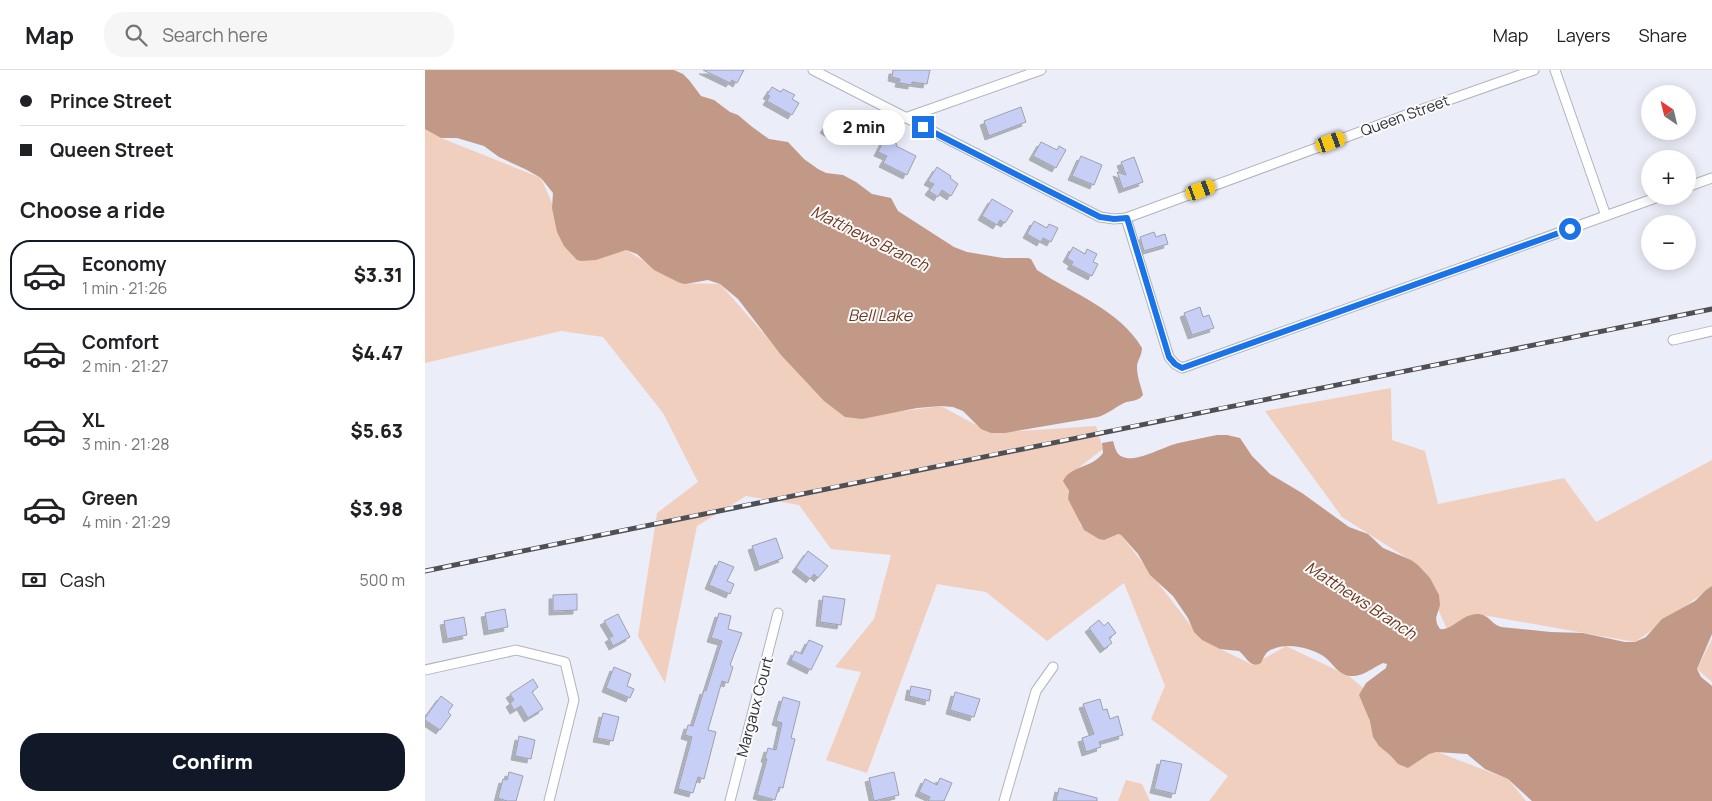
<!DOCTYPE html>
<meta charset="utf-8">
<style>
:root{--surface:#fff;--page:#f6f6f6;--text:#202124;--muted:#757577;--line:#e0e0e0;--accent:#111827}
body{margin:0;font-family:Manrope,sans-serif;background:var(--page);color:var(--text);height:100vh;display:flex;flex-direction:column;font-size:19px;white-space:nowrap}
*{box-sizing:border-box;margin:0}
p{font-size:16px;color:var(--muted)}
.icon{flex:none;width:28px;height:28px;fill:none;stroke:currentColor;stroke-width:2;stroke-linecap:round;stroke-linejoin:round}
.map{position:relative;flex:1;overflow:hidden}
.drawer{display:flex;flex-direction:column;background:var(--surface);width:425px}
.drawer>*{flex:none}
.top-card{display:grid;align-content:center;height:110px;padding:0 20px;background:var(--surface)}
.needle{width:32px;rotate:325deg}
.buttons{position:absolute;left:1216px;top:15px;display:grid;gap:10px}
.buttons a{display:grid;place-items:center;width:55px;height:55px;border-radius:50%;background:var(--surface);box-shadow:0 2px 12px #0003;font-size:25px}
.end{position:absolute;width:22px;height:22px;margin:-11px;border:6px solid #1a73e8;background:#fff;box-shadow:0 0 0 2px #fff}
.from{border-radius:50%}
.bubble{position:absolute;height:35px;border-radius:18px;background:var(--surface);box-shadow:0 2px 12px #0003;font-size:16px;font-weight:800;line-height:35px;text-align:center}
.car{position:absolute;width:15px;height:30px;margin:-15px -8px;border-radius:6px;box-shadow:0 0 4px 1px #0007;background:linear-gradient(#f5c518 24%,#345 0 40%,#f5c518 0 76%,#345 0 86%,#f5c518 0)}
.top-card b{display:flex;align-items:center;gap:18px;height:48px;font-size:19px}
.top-card b+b{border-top:1px solid var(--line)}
.top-card i{width:12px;height:12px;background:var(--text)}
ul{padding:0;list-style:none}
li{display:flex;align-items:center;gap:15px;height:70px;margin:0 10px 8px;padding:0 10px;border:2px solid transparent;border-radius:20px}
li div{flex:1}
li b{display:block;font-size:19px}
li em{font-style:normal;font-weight:800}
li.on{border-color:var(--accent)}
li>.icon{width:45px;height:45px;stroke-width:1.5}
h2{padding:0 20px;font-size:22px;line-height:60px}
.pay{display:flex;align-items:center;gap:12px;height:55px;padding:0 20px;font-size:19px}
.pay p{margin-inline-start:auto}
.action{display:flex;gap:10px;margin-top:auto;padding:10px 20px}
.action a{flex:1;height:58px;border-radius:20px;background:var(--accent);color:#fff;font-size:20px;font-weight:800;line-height:58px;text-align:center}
header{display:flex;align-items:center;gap:30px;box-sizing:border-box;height:70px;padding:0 25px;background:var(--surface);border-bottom:1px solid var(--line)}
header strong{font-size:24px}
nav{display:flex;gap:28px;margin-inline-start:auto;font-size:18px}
.search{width:350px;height:45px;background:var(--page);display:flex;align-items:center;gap:12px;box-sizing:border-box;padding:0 18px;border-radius:20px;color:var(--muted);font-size:19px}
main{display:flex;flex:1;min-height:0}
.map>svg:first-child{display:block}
</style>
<header>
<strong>Map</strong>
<div class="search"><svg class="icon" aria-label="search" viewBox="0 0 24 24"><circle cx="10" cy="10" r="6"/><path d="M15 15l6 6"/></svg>Search here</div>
<nav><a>Map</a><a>Layers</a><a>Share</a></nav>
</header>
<main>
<section class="drawer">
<div class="top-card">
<b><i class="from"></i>Prince Street</b>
<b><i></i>Queen Street</b>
</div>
<h2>Choose a ride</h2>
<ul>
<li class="on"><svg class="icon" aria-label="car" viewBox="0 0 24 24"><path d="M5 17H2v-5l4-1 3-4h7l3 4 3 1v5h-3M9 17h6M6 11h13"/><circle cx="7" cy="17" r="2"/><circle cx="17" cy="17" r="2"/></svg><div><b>Economy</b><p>1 min · 21:26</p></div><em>$3.31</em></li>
<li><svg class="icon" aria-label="car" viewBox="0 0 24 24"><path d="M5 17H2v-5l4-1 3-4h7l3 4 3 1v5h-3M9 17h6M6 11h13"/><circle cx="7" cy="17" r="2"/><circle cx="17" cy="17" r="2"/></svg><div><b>Comfort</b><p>2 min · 21:27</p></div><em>$4.47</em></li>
<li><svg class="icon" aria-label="car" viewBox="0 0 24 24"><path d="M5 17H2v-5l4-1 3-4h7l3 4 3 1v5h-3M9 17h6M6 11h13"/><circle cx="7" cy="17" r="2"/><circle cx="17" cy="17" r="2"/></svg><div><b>XL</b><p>3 min · 21:28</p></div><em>$5.63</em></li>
<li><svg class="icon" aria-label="car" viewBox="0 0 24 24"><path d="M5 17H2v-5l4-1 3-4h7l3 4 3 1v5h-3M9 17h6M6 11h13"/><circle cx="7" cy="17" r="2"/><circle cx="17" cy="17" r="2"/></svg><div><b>Green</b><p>4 min · 21:29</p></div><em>$3.98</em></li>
</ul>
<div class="pay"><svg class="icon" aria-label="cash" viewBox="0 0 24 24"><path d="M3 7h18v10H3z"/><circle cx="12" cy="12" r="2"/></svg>Cash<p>500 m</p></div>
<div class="action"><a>Confirm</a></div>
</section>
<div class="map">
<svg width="1287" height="731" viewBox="0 0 1287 731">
<defs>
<filter id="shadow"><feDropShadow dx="-4" dy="4" stdDeviation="0" flood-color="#0004"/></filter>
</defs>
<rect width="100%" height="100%" fill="#ebedf8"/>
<path fill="#f1cfbf" d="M 0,58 L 16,68 L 116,108 L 152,190 L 201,180 L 255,213 L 295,214 L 384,315 L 426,348 L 516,336 L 566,363 L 671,356 L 678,379 L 639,409 L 656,456 L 696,465 L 777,570 L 828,595 L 861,576 L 924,606 L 1015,683 L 1083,709 L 1101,731 L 784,731 L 803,706 L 726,649 L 740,616 L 699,513 L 622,571 L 561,522 L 512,514 L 442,703 L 401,690 L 436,602 L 410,597 L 449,549 L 466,485 L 406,479 L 374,435 L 321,426 L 272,456 L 240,613 L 213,566 L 232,443 L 273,412 L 238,343 L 178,267 L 136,261 L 0,293 Z
M 966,318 L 967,370 L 1000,381 L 1013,434 L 1139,408 L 1171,452 L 1287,390 L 1287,517 L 1210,572 L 1052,544 L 1022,559 L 993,495 L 917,447 L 840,341 Z
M 1287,569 L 1287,612 L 1272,599 Z
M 701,710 L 717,714 L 725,731 L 693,731 Z"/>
<path fill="#c29986" d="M 0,0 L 249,0 L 258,4 L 264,10 L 276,26 L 289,30 L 305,42 L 313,45 L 326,56 L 344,69 L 363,72 L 379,89 L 393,99 L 401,103 L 418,105 L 431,112 L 447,124 L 466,128 L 473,141 L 529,177 L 542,182 L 578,188 L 603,188 L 606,189 L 612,200 C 647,223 695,240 717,278 C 717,286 712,290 712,297 C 712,307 716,316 718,325 C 713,332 706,330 699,333 C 690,337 683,344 673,347 L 580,363 L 566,363 L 556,359 L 538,341 L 528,337 L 516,336 L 492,338 L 437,349 L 420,347 L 399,331 L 356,285 L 313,229 L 295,214 L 283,210 L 260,214 L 255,213 L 229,200 L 212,184 L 201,180 L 171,190 L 156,191 L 152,190 L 139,176 L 132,162 L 127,138 L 128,123 L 116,108 L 102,100 L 74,87 L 59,76 L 32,68 L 16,68 L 0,59 Z
M 792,365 L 802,365 L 815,368 L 827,386 L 845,404 L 877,423 L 924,457 L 943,464 L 958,478 L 986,490 L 993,495 L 1005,508 L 1014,525 L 1015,535 L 1011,548 L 1012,554 L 1015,559 C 1027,561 1037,544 1052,544 C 1064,544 1066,554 1076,557 L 1126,562 L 1158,563 L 1200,572 L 1210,572 L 1221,567 L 1237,549 L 1270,531 L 1281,520 L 1287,516 L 1287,564 L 1272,599 L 1276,607 L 1287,616 L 1287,731 L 1107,731 L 1083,709 L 1060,699 L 1042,684 L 1011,682 L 1004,684 L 983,698 L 973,694 L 965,685 L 954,676 L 948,667 L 945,651 L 934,625 L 941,613 L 961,598 L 962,594 L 958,593 C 947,598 938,607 925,606 C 914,605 908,594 901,588 C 889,578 862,572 848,579 C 841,581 839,587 836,593 C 825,599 822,587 814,581 L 795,579 L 777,570 L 769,562 L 763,548 L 748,526 L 725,505 L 713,484 L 696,465 L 693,464 L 679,470 L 674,469 L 659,460 L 643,429 L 644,421 L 638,411 C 646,395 668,398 678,383 L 677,373 L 688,371 C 690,377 691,385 698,387 C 712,393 739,376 754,373 C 766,370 779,368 792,365 Z"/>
<path fill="#c7cff7" stroke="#9ea0aa" filter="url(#shadow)" d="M 278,0 L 319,0 L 312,13 L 307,10 L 305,13 Z
M 468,0 L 505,0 L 502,14 L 487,12 L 487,15 L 474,13 L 475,9 L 467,7 Z
M 347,17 L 356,22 L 358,19 L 370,25 L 367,29 L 374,33 L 367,45 L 342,31 L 345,26 L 342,25 Z
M 596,37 L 601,52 L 564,66 L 559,51 Z
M 408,46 L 424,57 L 415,70 L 399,59 Z
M 460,68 L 472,74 L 471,76 L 491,86 L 482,105 L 458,93 L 462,86 L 453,82 Z
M 616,72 L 632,80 L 634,76 L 641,80 L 631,98 L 608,86 Z
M 656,86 L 677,95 L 669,115 L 647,106 Z
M 709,87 L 718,112 L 698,119 L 692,102 L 701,105 L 696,92 Z
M 512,97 L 526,106 L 525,108 L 533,114 L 526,126 L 517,120 L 513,127 L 504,121 L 509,114 L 503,111 Z
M 567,129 L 588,141 L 580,153 L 575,150 L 572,155 L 557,146 Z
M 609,151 L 622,158 L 624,154 L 633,158 L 626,172 L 618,168 L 616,172 L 602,164 Z
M 729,162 L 731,167 L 740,164 L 743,174 L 719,181 L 715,167 Z
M 648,177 L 660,184 L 662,179 L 672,184 L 668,192 L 673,194 L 667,206 L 646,195 L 648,192 L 642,188 Z
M 775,237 L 778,247 L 784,245 L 789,258 L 767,265 L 759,243 Z
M 351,468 L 358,488 L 334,497 L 327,476 Z
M 383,481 L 403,496 L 393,508 L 389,504 L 385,509 L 371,498 Z
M 294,491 L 309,497 L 302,511 L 309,514 L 305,524 L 284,515 Z
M 152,524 L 152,540 L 128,541 L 128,525 Z
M 398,526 L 420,529 L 416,555 L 395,552 Z
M 80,539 L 83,557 L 63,561 L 60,543 Z
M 294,543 L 306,546 L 303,559 L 317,563 L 305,595 L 308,597 L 303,613 L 297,611 L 283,660 L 291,662 L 279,709 L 273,707 L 268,723 L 253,719 L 267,667 L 260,665 L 263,655 L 268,656 L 279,620 L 281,621 L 297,571 L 286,568 Z
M 193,544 L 205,567 L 188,576 L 184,568 L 188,566 L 179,551 Z
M 39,547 L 42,565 L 22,569 L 19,551 Z
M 674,550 L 679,556 L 683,552 L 691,563 L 684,568 L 687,573 L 679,579 L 664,558 Z
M 384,570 L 398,576 L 386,600 L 366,590 L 370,581 L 377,584 Z
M 189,597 L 206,604 L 202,616 L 209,619 L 205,628 L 181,618 Z
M 108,609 L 113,617 L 107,622 L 118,639 L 103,648 L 96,636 L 89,640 L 85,633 L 89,630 L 85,624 Z
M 486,616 L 506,620 L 504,631 L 484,626 Z
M 530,622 L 555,629 L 549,647 L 525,640 Z
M 16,626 L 28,635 L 23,642 L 26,645 L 15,660 L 0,650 L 0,648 Z
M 358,627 L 375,632 L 366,668 L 370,669 L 360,709 L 358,718 L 354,717 L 350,730 L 332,725 L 342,689 L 340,688 L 343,678 L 351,680 L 357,653 L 351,651 Z
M 675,629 L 678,640 L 682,639 L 685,649 L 693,646 L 698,665 L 674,672 L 676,677 L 661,682 L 657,668 L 669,664 L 658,634 Z
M 178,643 L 194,647 L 188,671 L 172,668 Z
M 94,666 L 110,670 L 106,689 L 90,686 Z
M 736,690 L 757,694 L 750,724 L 729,719 Z
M 84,702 L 98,706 L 91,731 L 82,731 L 73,728 L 78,709 L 82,710 Z
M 469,702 L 474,725 L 449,731 L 444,708 Z
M 515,708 L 527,713 L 519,731 L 503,731 L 505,727 L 494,722 L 500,709 L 512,715 Z
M 634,718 L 672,728 L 672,731 L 631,731 Z"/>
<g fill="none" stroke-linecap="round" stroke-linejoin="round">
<defs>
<path id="minor" d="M 388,0 L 675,147 L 689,149 L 701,148 L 981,45 L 1109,0
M 1130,0 L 1181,146
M 480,48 L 616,0
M 1262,117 L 1287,108
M 701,148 L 744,287 L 750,294 L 757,298 L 1236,126
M 1248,270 L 1287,261
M 0,600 L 91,580 L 140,592 L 149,630 L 124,731
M 305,731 L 353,543
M 579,731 L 611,621 L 628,597"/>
</defs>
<use href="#minor" stroke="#b1b4be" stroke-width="11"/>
<use href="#minor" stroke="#fff" stroke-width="9"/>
<defs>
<path id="rail" d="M 0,501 C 429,412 858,326 1287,239"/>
</defs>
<use href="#rail" stroke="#4f5055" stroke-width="5"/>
<use href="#rail" stroke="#fbfbfd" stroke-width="3" stroke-dasharray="9" stroke-linecap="butt"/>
</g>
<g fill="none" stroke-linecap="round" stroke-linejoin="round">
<path stroke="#1a73e8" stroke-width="6" d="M 498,57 L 675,147 L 689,149 L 702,148 L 744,287 L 750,294 L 757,298 L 1145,159"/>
</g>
<g text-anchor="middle" stroke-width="4" stroke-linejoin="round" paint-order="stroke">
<g font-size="15" fill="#2d2e32" stroke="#fbfbfd">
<text transform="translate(980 46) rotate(-20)" y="5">Queen Street</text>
<text transform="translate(330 637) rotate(-75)" y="5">Margaux Court</text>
</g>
<g font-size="16" font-style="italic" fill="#6d371b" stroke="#fbfbfd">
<text transform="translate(445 168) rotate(26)" y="6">Matthews Branch</text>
<text x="455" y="251">Bell Lake</text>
<text transform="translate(936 530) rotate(33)" y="6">Matthews Branch</text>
</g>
</g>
</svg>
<div class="buttons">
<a><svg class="needle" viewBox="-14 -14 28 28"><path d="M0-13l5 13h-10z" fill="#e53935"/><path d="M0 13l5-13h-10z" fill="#757577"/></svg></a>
<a>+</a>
<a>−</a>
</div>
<i class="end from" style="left:1145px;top:159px"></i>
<i class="end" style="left:498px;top:57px"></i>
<div class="bubble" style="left:398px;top:40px;width:82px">2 min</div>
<i class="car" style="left:906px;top:72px;rotate:70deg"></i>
<i class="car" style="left:776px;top:120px;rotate:70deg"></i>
</div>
</main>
